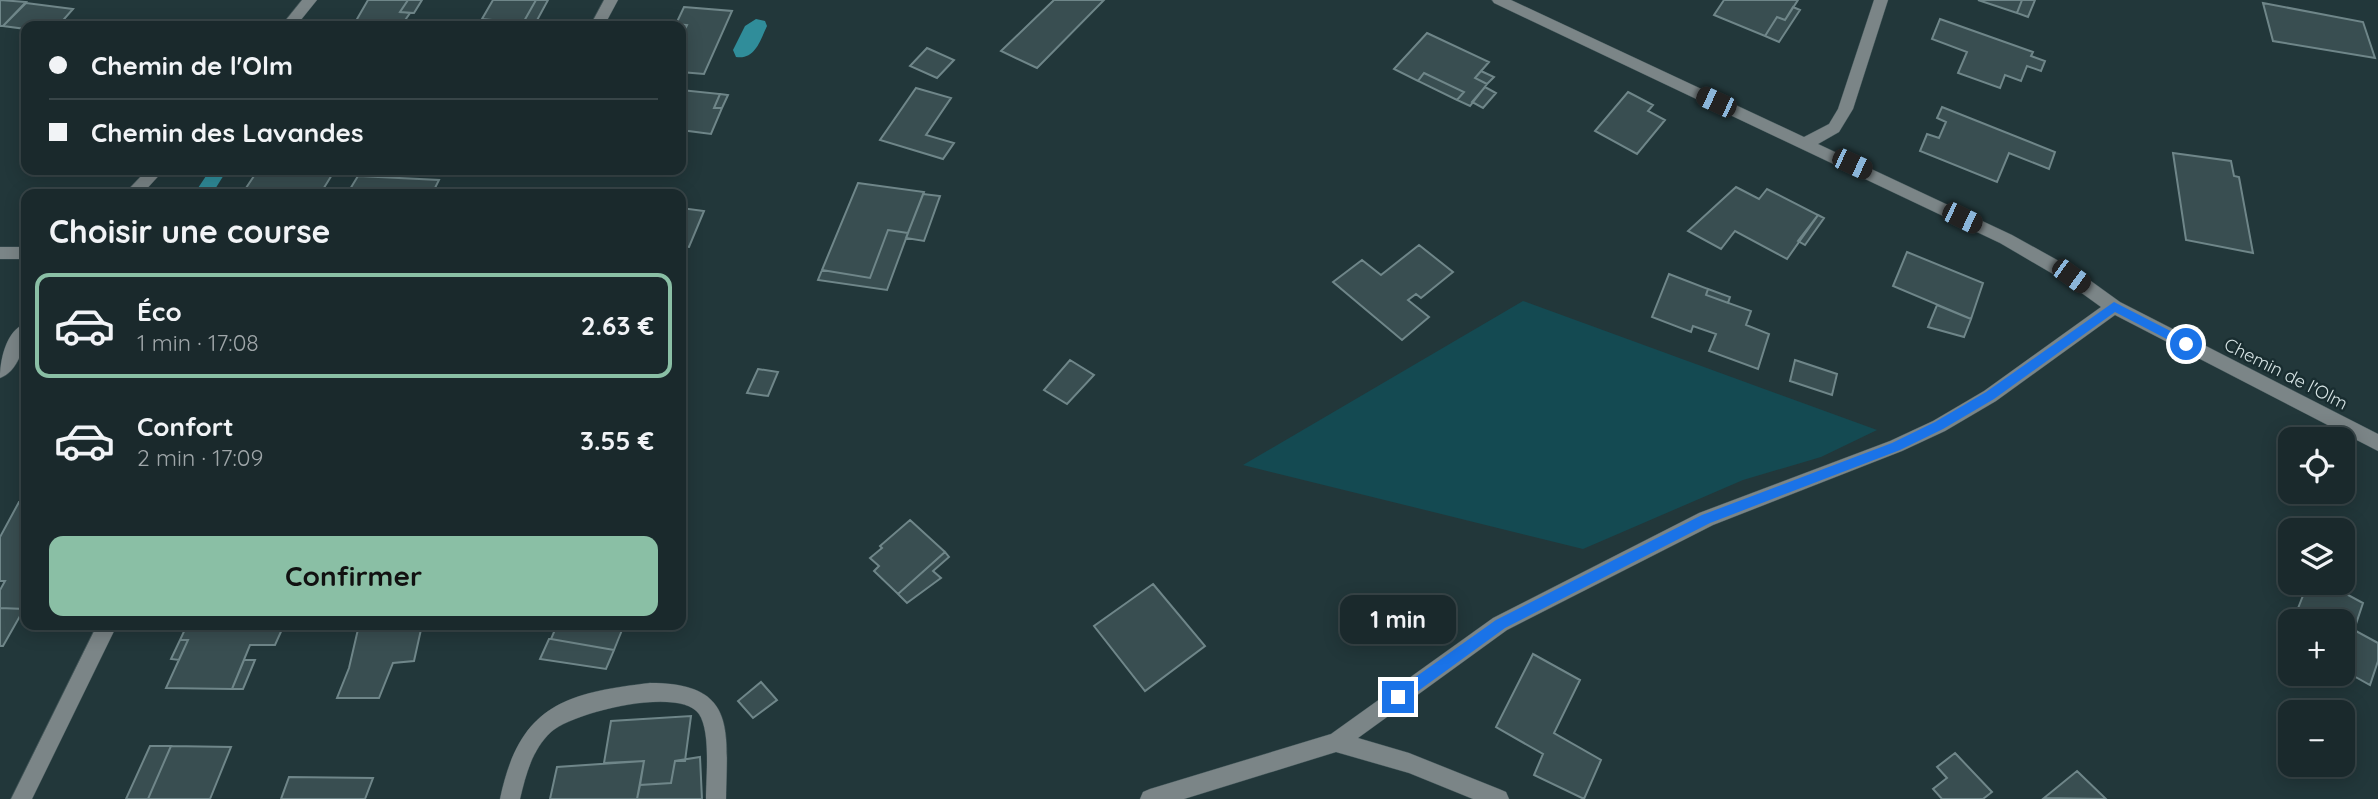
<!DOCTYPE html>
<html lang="fr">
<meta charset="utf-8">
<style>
:root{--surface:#1a292c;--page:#233134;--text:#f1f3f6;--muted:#9fa6a9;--line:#384548;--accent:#8abfa5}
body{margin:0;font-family:Quicksand,sans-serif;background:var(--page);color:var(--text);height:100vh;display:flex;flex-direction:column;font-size:26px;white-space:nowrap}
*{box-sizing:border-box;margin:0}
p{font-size:23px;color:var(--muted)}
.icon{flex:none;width:38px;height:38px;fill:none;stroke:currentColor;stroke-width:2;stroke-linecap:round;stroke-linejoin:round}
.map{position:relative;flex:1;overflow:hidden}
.side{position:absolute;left:21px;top:189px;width:665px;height:441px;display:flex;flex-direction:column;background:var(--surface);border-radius:14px;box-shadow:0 4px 18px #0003,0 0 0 2px var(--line)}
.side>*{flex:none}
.top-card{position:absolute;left:21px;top:21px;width:665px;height:154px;border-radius:14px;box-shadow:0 4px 18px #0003,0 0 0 2px var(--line);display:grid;align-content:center;height:154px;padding:0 28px;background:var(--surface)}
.buttons{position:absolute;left:2278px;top:427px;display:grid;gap:14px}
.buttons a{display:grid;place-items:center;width:77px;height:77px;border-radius:14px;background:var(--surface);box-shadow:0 4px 18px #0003,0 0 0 2px var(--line);font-size:35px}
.end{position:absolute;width:32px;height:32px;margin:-16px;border:9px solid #1a73e8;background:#fff;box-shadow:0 0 0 4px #fff}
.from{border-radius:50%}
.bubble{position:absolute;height:49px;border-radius:14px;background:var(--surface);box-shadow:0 4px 18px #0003,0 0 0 2px var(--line);font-size:23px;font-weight:800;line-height:49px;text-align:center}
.car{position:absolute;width:21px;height:42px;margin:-21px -10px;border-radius:9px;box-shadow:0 0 5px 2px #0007;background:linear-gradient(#222 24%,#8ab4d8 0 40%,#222 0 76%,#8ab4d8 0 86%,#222 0)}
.top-card b{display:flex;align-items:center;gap:24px;height:66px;font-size:26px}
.top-card b+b{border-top:2px solid var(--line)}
.top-card i{width:18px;height:18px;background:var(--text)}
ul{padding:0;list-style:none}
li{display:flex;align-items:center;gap:21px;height:105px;margin:0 14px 10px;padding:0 14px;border:4px solid transparent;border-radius:14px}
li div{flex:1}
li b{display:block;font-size:26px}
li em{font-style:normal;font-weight:800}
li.current{border-color:var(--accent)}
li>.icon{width:63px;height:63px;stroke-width:1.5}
h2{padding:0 28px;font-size:32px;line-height:84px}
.cta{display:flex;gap:14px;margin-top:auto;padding:14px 28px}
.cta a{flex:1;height:80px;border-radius:14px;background:var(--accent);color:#111;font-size:28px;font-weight:800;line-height:80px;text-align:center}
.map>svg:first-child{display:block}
</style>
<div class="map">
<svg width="2378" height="799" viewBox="0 0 2378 799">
<rect width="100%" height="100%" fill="#22373a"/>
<path fill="#144a52" d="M 1523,301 L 1877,430 L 1821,457 L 1743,480 L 1583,549 L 1243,465 Z"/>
<path fill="#308d9a" d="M 756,19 L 765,21 L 767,26 C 760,41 755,60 736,57 L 733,50 L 745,26 Z
M 210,170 L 227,170 L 212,194 L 194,194 Z"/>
<path fill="#394e51" stroke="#6f8689" stroke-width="2" d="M 0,0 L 26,2 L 3,26 L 0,26 Z
M 368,0 L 408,0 L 400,12 L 410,13 L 401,26 L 353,26 Z
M 408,0 L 422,0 L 414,13 L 400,12 Z
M 493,0 L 536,0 L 523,23 L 482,19 Z
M 536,0 L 548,0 L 535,24 L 523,23 Z
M 1054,0 L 1104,0 L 1037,68 L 1001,51 Z
M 1724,0 L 1798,0 L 1785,20 L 1777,17 L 1765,36 L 1714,15 Z
M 1978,0 L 2022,0 L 2017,13 Z
M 2022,0 L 2035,0 L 2028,17 L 2017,13 Z
M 26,3 L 73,9 L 58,26 L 35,25 L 26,26 L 26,29 L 3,26 Z
M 2263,3 L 2363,22 L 2375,58 L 2273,41 Z
M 684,7 L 732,11 L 704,74 L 681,72 L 681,37 L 687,25 L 676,24 Z
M 1793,7 L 1800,10 L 1779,42 L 1765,36 L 1777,17 L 1785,20 Z
M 1940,19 L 2033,52 L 2031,56 L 2045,61 L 2041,71 L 2027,66 L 2021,81 L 2005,75 L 2000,88 L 1958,73 L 1967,52 L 1932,39 Z
M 1427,33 L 1489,62 L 1475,78 L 1487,84 L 1470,106 L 1457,100 L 1464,92 L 1424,73 L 1418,81 L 1394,69 Z
M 927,48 L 954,60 L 937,78 L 910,66 Z
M 1481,71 L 1494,77 L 1487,84 L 1475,78 Z
M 1424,73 L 1464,92 L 1457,100 L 1418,81 Z
M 1485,87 L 1496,93 L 1483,108 L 1472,102 Z
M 916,88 L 951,98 L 926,135 L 954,143 L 943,159 L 880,140 Z
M 681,90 L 720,94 L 714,108 L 722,108 L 711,134 L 681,130 Z
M 1628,92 L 1653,105 L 1648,111 L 1665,120 L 1637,154 L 1595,131 Z
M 720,94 L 728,95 L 722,108 L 714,108 Z
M 1942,107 L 2055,152 L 2049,169 L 2009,153 L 1997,182 L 1920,151 L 1927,134 L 1939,138 L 1946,122 L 1937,118 Z
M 2173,153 L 2231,161 L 2234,176 L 2239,177 L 2253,253 L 2186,240 Z
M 258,170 L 335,170 L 322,191 L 299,189 L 296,194 L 242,194 Z
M 358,176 L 439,180 L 432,194 L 347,194 Z
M 858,183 L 924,192 L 908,233 L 888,230 L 870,278 L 822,270 Z
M 1736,187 L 1759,199 L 1767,189 L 1818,215 L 1787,259 L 1735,231 L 1721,249 L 1688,231 Z
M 923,194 L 940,196 L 924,241 L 906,238 Z
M 681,208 L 704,211 L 689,247 L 681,246 Z
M 1818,215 L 1824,218 L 1805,245 L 1798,241 Z
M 888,230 L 908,233 L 887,290 L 818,280 L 822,270 L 870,278 Z
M 1419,245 L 1453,272 L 1421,298 L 1416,294 L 1408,300 L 1429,317 L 1402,340 L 1333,282 L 1362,260 L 1381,275 Z
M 1907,252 L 1983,283 L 1971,319 L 1893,286 Z
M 1669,274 L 1708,289 L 1706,295 L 1751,311 L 1746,325 L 1769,334 L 1758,369 L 1709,351 L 1716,334 L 1693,326 L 1691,332 L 1652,317 Z
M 1708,289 L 1730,297 L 1728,303 L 1706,295 Z
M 1937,305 L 1971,319 L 1964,337 L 1928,327 Z
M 1070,360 L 1094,375 L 1067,404 L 1044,390 Z
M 1795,360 L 1837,374 L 1832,395 L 1790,381 Z
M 758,369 L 778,372 L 768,396 L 747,393 Z
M 19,502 L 26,502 L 26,609 L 0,608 L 0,590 L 5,581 L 0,581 L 0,537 Z
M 910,520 L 945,552 L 898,594 L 874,571 L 879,566 L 870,558 L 882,548 L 880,546 Z
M 945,552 L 949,557 L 933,571 L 941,578 L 907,603 L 898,594 Z
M 2308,583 L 2326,583 L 2363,603 L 2354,630 L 2378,643 L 2378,661 L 2370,685 L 2343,670 L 2343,621 L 2293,621 Z
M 1153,584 L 1205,646 L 1145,691 L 1094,626 Z
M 0,608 L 24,609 L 3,646 L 0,646 Z
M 187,625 L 284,625 L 275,645 L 250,645 L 232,689 L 166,688 L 188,640 L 180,640 Z
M 359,625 L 422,625 L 414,661 L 393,663 L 379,698 L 337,698 L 349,668 Z
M 557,625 L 624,625 L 614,650 L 551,639 Z
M 549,639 L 551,639 L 614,650 L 606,669 L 540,659 Z
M 180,640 L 188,640 L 179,660 L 171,659 Z
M 1533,654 L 1580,680 L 1554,733 L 1601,760 L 1584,799 L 1534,775 L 1543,754 L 1496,727 Z
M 244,660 L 255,660 L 243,689 L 232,689 Z
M 761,682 L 777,700 L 753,718 L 738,701 Z
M 691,716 L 685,761 L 675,761 L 671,783 L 640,785 L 644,761 L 604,763 L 611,721 Z
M 150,746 L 171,746 L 148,799 L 126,799 Z
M 171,746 L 231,747 L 210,799 L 148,799 Z
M 1955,753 L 1992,792 L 1983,799 L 1942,799 L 1933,789 L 1947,778 L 1937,767 Z
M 700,757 L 702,799 L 637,799 L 640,785 L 671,783 L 675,761 Z
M 644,761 L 637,799 L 550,799 L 557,767 Z
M 2077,771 L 2106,799 L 2044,798 Z
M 289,777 L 373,778 L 365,799 L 281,799 Z"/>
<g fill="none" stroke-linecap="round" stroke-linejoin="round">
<defs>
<path id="minor" d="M 302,0 L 317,0 L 296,26 L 281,26 Z
M 604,0 L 618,0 L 604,26 L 590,26 Z
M 1492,0 L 1511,0 L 1804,137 L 1829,124 L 1838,109 L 1874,0 L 1888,0 L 1853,109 L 1839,132 L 1818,144 L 2012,235 L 2077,271 L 2120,302 L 2378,434 L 2378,451 L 2115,315 L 1996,401 L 1945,431 L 1902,451 L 1713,525 L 1507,630 L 1358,738 L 1409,753 L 1499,789 L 1506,792 L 1509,799 L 1473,799 L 1409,773 L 1336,752 L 1184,799 L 1140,799 L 1143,792 L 1150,789 L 1331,734 L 1493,618 L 1699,513 L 1890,441 L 1933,421 L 1984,391 L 2101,307 L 2065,281 L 2000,243 L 1494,3 Z
M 147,170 L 164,170 L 142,194 L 124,194 Z
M 0,247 L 26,247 L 26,259 L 0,259 Z
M 26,323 C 27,341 19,372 0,378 C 0,360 6,330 26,323 Z
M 97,625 L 117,625 L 32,799 L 11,799 Z
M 650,683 C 737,683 727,729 726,799 L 706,799 C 706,777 711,732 699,714 C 680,686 573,712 551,732 C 532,750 526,774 520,799 L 500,799 C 519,707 563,693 650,683 Z"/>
</defs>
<use href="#minor" stroke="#3f5356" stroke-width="1"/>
<use href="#minor" fill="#7b8587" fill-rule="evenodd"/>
</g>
<path fill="#1a73e8" d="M 2114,302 L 2190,341 L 2190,347 L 2182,347 L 2115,312 L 1994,399 L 1943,429 L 1900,450 L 1710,523 L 1505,628 L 1403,702 L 1393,702 L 1393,693 L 1496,620 L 1702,515 L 1892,443 L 1935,422 L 1986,392 Z"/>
<g text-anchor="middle" stroke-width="5" stroke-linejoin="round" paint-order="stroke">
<g font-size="18" fill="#d8e5e6" stroke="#192d30">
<text transform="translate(2286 374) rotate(27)" y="6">Chemin de l'Olm</text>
</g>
</g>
</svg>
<div class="buttons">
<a><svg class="icon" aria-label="locate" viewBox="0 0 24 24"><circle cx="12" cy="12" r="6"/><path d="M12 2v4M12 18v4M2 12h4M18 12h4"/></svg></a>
<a><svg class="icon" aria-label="layers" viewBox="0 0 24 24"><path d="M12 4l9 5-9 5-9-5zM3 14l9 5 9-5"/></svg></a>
<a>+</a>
<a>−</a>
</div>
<i class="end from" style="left:2186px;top:344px"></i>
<i class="end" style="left:1398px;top:697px"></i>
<div class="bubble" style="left:1340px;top:595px;width:116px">1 min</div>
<i class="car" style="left:1716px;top:102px;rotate:295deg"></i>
<i class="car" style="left:1852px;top:164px;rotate:115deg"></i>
<i class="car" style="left:1962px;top:218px;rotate:116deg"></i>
<i class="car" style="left:2071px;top:276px;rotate:126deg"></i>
<div class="top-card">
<b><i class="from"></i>Chemin de l'Olm</b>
<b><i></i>Chemin des Lavandes</b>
</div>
<section class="side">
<h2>Choisir une course</h2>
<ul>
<li class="current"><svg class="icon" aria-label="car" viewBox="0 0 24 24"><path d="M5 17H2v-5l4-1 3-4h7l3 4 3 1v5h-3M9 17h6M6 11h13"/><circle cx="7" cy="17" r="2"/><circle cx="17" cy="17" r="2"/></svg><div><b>Éco</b><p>1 min · 17:08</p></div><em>2.63 €</em></li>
<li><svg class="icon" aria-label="car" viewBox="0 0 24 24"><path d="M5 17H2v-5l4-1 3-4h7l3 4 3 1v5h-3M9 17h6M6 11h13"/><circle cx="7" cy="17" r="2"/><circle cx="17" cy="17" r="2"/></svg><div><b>Confort</b><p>2 min · 17:09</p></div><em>3.55 €</em></li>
</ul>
<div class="cta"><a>Confirmer</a></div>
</section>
</div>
